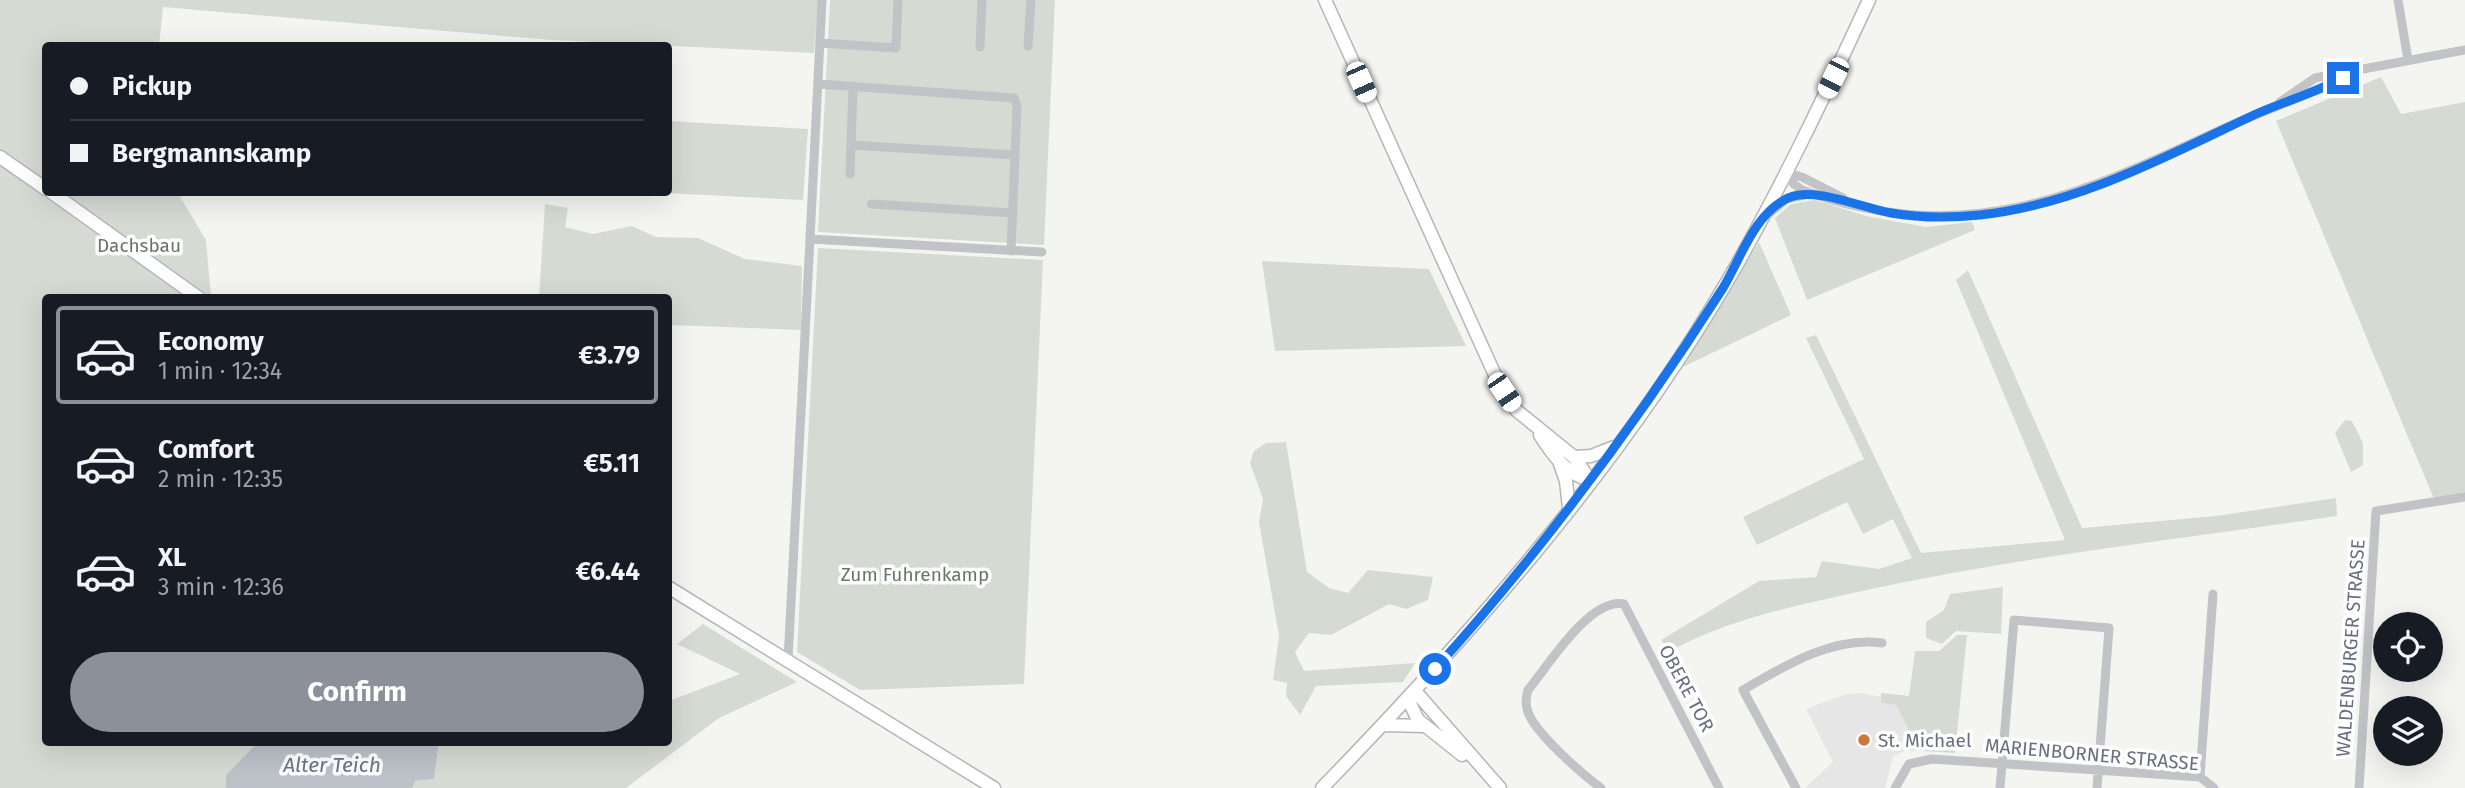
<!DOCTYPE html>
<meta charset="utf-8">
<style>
:root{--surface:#171b24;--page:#242831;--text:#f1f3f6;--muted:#9ea1a6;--line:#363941;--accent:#8c9099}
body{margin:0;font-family:"Fira Sans",sans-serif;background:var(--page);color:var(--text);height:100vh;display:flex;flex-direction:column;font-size:26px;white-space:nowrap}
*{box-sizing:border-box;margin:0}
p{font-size:23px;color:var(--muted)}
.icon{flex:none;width:38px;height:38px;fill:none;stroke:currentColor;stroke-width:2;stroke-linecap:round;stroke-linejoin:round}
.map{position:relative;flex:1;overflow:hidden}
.side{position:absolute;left:42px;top:294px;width:630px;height:452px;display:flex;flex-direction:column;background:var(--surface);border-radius:7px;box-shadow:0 7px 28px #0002}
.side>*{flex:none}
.banner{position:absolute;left:42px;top:42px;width:630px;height:154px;border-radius:7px;box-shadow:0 7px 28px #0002;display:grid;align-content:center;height:154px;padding:0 28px;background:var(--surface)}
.fabs{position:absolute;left:2373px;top:612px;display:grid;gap:14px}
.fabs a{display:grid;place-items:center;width:70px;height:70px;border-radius:50%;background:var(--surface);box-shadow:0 7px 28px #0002;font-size:35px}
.end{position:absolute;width:32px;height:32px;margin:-16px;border:9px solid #1a73e8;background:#fff;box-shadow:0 0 0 4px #fff}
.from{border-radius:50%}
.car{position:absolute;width:21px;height:42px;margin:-21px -10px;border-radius:9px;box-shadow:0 0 5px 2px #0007;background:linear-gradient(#fff 24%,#345 0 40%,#fff 0 76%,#345 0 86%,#fff 0)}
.banner b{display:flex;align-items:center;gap:24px;height:66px;font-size:26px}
.banner b+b{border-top:2px solid var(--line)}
.banner i{width:18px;height:18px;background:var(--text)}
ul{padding:12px 0 0;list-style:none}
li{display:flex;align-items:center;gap:21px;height:98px;margin:0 14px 10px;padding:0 14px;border:4px solid transparent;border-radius:7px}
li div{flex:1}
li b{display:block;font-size:26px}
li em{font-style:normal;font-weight:700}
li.selected{border-color:var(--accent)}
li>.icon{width:63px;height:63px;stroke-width:1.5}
.cta{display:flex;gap:14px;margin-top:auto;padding:14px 28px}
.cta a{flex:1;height:80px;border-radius:42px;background:var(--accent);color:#fff;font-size:28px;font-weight:700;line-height:80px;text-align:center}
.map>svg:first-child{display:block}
</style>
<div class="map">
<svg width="2465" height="788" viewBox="0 0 2465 788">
<rect width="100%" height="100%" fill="#f4f5f1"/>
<path fill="#e5e6e5" d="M 1862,693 L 1881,697 L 1881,703 L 1896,705 L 1908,728 L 1907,750 L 1893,757 L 1885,788 L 1805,788 L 1833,762 L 1806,709 L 1843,695 Z"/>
<path fill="#d5dbd3" d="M 0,0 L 818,0 L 814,53 L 552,40 L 163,7 L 159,45 L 46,46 L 46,192 L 178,193 L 206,240 L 211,297 L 46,298 L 46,742 L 258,742 L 226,775 L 226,788 L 0,788 Z
M 830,0 L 1055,0 L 1044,245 L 818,232 Z
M 2381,77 L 2401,114 L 2465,102 L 2465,494 L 2434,499 L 2276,121 Z
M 669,121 L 808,129 L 803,200 L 665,193 L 668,192 Z
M 1815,200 L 1866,216 L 1926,227 L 1972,222 L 1975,230 L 1807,300 L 1775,218 L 1791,204 Z
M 545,204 L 568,208 L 565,227 L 593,234 L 632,226 L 656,237 L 698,238 L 745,259 L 802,266 L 801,330 L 669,325 L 668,298 L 539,297 Z
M 1759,242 L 1791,315 L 1683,367 Z
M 818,248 L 1043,260 L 1024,684 L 860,690 L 797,652 Z
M 1262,261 L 1429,269 L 1466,346 L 1275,351 Z
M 1968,270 L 2082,528 L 2216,516 L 2336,498 L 2337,516 C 2182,539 2025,556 1871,589 C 1801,605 1733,617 1670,651 L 1661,640 L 1759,581 L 1816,577 L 1822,561 L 1879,569 L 1912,558 L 1893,519 L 1863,534 L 1847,502 L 1757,545 L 1743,517 L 1864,459 L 1806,338 L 1816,335 L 1921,553 L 2065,540 L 1956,280 Z
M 2345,420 L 2352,421 L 2363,443 L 2363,465 L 2351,472 L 2335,433 Z
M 1286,442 L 1307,572 L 1329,588 L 1348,593 L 1368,570 L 1433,577 L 1428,600 L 1406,609 L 1389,604 L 1331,635 L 1309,633 L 1295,652 L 1304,671 L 1415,663 L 1403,682 L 1316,686 L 1300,715 L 1286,696 L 1287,683 L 1273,680 L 1279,636 L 1259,522 L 1263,499 L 1250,463 L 1254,451 L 1266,443 Z
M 2003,587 L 2001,634 L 1956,631 L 1942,644 L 1926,638 L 1926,622 L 1944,610 L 1950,594 Z
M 703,624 L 797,682 L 719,718 L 626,788 L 412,788 L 414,781 L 434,779 L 439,742 L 668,742 L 669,701 L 740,674 L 677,644 Z
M 1957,635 L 1967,635 L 1955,753 L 1907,750 L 1908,728 L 1896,705 L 1881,703 L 1881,693 L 1909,696 L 1915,651 L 1939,651 Z"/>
<path fill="#bcc2c8" d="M 258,742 L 439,742 L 434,779 L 415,781 L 412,788 L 226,788 L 226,775 Z"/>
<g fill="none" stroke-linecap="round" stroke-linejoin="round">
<defs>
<path id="secondary" d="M 1325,0 L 1495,375 L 1516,410 L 1574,457 L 1590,480
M 0,157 L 46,189
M 51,192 L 199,298
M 1540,435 C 1552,454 1567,475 1590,480
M 1574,457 L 1591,456 L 1614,447
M 1560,464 L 1566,481 L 1569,508
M 668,587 L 994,788
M 1415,691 L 1500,788
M 1408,699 L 1418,720 L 1462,755
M 1383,725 L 1425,726
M 1322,788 C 1474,631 1621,465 1731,275 C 1782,186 1826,93 1869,0"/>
</defs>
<use href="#secondary" stroke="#b3b6bb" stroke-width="15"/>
<path stroke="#c1c3c6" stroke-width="9" d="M 822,0 L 810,239 L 1042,252
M 2398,0 L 2408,60
M 820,43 L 896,48 L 898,0
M 1028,46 L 1031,0
M 980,47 L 982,0
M 818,84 L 1014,98 L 1017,106 L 1011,251
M 2280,102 L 2315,78 L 2465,50
M 851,145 L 1015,155
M 1787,173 L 1794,184 L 1802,190 C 1967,250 2080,195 2229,126 C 2272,107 2315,93 2356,71
M 1787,173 L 1802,177 L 1843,198
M 850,174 L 853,87
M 871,204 L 1013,213
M 1766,216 L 1786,199 L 1808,194
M 788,660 L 810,239
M 2200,777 L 2213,594
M 1601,788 C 1582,774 1535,733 1528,712 C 1525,705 1526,697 1528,690 C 1548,666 1590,597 1624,604 L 1719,788
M 1796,788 L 1743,690 C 1784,666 1833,636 1882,643
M 1895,788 L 1909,764 L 1932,759 L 2200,777 L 2214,788
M 2000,788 L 2014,620 L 2109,628 L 2097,788
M 2359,788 L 2376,511 L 2465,497"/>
<use href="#secondary" stroke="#fff" stroke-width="12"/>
</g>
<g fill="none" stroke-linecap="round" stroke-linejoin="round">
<path stroke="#1a73e8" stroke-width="9" d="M 1435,669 C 1542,550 1637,423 1723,288 C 1741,258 1754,214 1788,198 C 1814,186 1863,208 1891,213 C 1920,218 1951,218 1980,215 C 2077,205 2169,155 2256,114 C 2285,101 2315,93 2343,78"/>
</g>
<circle fill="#cd7739" stroke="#fff" stroke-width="2.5" cx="1864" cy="740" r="7"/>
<g text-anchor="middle" stroke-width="7" stroke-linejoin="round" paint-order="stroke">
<g font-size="19" fill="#657765" stroke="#fff">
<text x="139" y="252">Dachsbau</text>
<text x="915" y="581">Zum Fuhrenkamp</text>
</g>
<g font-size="19" fill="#67707f" stroke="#fff">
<text transform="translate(2350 648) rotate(-86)" y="7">WALDENBURGER STRASSE</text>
<text transform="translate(1687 688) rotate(62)" y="7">OBERE TOR</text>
<text transform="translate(2092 754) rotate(5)" y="7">MARIENBORNER STRASSE</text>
</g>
<g font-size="19" fill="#67707f" stroke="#fff" text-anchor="start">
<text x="1878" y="747">St. Michael</text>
</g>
<g font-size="21" font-style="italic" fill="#687683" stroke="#fff">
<text x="332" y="772">Alter Teich</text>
</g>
</g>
</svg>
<div class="fabs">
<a><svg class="icon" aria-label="locate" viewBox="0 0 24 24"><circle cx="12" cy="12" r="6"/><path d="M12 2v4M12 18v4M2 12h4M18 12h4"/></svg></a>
<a><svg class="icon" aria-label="layers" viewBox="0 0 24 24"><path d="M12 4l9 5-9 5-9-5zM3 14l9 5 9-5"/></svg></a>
</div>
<i class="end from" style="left:1435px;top:669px"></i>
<i class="end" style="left:2343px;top:78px"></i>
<i class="car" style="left:1833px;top:78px;rotate:206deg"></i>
<i class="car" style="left:1361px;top:82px;rotate:156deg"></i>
<i class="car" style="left:1504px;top:392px;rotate:146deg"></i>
<div class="banner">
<b><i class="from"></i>Pickup</b>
<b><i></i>Bergmannskamp</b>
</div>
<section class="side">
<ul>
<li class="selected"><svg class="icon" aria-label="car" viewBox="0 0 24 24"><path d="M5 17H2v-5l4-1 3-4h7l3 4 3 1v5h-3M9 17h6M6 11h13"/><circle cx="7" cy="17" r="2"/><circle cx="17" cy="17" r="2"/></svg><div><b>Economy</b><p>1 min · 12:34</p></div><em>€3.79</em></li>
<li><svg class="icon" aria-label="car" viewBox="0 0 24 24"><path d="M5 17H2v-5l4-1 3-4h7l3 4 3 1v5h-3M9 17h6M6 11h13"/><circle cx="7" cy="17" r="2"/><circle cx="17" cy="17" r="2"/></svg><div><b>Comfort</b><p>2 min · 12:35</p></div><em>€5.11</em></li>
<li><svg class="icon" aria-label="car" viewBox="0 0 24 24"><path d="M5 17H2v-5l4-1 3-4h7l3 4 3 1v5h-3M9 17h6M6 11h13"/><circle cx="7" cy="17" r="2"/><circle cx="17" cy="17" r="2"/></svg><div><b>XL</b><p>3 min · 12:36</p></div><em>€6.44</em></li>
</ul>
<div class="cta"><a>Confirm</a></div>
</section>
</div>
